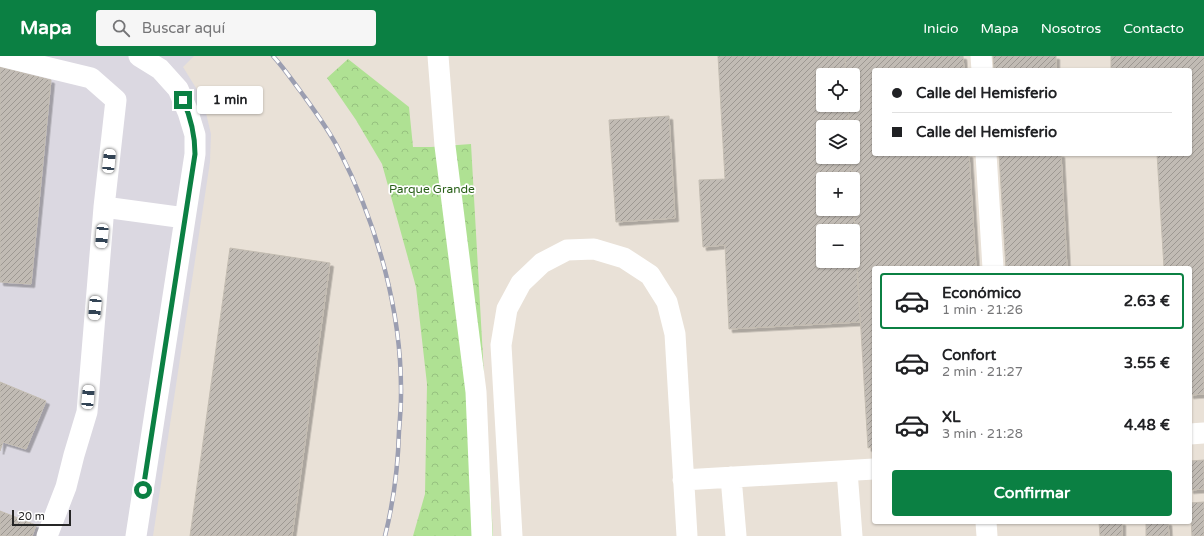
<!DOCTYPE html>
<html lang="es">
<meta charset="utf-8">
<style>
:root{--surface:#fff;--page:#f6f6f6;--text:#202124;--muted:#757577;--line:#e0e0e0;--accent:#0b8043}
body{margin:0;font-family:"Varela Round",sans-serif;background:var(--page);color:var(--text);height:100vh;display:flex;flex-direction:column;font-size:15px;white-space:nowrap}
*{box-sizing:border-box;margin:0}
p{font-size:13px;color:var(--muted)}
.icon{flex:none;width:22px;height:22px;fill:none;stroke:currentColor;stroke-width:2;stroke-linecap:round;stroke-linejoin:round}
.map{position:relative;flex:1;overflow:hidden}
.panel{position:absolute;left:872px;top:210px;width:320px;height:258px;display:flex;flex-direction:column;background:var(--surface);border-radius:4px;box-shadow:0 1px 3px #0004}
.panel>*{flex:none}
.guide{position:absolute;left:872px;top:12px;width:320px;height:88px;border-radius:4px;box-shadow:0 1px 3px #0004;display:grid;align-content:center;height:88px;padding:0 20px;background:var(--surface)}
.buttons{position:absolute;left:816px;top:12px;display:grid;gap:8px}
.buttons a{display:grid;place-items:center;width:44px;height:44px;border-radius:4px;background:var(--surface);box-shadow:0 1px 3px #0004;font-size:20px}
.scale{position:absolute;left:12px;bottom:10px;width:59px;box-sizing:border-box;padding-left:4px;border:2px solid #262626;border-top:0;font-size:11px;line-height:14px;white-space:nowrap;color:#262626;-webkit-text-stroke:3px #fff;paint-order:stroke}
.end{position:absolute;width:18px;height:18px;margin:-9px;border:5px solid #0b8043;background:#fff;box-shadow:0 0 0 2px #fff}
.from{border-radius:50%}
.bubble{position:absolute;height:28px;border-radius:4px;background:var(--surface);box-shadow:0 1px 3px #0004;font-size:13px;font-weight:700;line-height:28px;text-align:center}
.car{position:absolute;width:12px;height:24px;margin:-12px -6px;border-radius:5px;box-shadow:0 0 3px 1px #0007;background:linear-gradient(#fff 24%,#345 0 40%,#fff 0 76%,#345 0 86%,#fff 0)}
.guide b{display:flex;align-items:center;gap:14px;height:38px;font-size:15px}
.guide b+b{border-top:1px solid var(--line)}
.guide i{width:10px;height:10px;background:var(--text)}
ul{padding:7px 0 0;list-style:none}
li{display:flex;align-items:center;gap:12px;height:56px;margin:0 8px 6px;padding:0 12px;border:2px solid transparent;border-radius:4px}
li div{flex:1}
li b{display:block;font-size:15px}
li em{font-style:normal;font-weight:700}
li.selected{border-color:var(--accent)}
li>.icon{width:36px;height:36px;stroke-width:1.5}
.action{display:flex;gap:8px;margin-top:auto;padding:8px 20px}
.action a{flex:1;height:46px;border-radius:4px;background:var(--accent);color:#fff;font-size:16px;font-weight:700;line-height:46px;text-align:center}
header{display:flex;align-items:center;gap:24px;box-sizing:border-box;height:56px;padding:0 20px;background:var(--accent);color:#fff}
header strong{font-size:19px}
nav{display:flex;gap:22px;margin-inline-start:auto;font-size:14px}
.search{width:280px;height:36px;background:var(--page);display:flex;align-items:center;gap:10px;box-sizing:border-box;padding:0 14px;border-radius:4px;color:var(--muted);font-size:15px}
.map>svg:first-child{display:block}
</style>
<header>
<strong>Mapa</strong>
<div class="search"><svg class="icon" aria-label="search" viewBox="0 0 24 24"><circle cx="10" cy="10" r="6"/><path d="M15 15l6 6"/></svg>Buscar aquí</div>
<nav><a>Inicio</a><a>Mapa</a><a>Nosotros</a><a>Contacto</a></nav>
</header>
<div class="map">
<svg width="1204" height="480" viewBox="0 0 1204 480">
<defs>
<pattern id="park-crowns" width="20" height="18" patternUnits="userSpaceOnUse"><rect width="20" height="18" fill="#afe193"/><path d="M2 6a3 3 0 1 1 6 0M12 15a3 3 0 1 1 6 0" fill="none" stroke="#96c17f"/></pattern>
<pattern id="building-hatch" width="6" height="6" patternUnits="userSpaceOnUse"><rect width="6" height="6" fill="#c1bbb4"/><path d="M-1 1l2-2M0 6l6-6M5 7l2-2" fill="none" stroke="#9d9892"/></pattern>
<filter id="shadow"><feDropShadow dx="3.5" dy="3.5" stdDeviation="0" flood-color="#0004"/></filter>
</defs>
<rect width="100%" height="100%" fill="#e9e1d7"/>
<path fill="#dbd8e1" d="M 0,0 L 194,0 L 183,11 L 196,32 L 205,53 L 211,78 L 210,106 L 153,480 L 0,480 Z"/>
<path fill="url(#park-crowns)" d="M 348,3 L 409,51 L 413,91 L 431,91 L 471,88 L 493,480 L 413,480 L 425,438 L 427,328 L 416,231 L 382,108 L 356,64 L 327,22 Z"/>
<path fill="url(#building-hatch)" stroke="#c4bdb2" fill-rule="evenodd" filter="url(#shadow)" d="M 718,0 L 845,0 L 846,19 L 823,19 L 823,49 L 848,49 L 849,71 L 823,71 L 823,101 L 851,101 L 852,123 L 823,123 L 823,153 L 853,153 L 853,141 L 860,266 L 729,273 L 725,189 L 703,191 L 699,124 L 725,123 ZM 823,175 L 853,175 L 853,205 L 823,205 Z
M 845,0 L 963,0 L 964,14 L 874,14 L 874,98 L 969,98 L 976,212 L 874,212 L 874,391 L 868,392 L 853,141 L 853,123 L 852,123 L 851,101 L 853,101 L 853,71 L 849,71 L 848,49 L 853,49 L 853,19 L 846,19 Z
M 993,0 L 1056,0 L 1056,14 L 994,14 Z
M 1111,0 L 1204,0 L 1204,338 L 1190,339 L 1190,212 L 1164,212 L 1157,98 L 1190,98 L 1190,14 L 1111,14 Z
M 0,11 L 51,24 L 31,228 L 0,226 Z
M 669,60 L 675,162 L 616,166 L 609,64 Z
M 999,98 L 1061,98 L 1067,212 L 1006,212 Z
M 230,192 L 330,207 L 292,480 L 190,480 Z
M 0,326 L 46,345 L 26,393 L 3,386 L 0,395 Z
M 1204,404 L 1204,433 L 1190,434 L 1190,405 Z
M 1204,446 L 1204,480 L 1192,480 L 1190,447 Z
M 0,455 L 36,469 L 32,480 L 0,480 Z
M 1099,466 L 1122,466 L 1122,480 L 1100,480 Z
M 1146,466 L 1168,466 L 1169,480 L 1146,480 Z"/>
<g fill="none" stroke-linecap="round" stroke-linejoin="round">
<path stroke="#fff" stroke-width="21" d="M 0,0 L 91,22 L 116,44 L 104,151 L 87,356 L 74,399 L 66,431 L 47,480
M 438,0 L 445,90 L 476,336 L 482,480
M 981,0 L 982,14
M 986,98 L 993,212
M 104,151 L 185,162
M 1190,378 L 1204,377
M 847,415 L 852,480
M 731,421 L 736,480
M 683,424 L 874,413
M 986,466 L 987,480
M 136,480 L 195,98 L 195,79 L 188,56 L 178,33 L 160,13 L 139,0
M 512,480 L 501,289 L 507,253 L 521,227 L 542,207 L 567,194 L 594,193 L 624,202 L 650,219 L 667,246 L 675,278 L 687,480"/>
<defs>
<path id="rail" d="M 273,0 C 283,11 292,24 301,36 C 314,54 329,74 339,94 C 377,168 402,255 401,339 C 401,351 400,363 399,375 C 398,412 394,444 385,480"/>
</defs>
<use href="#rail" stroke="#9b9eb1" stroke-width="4.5"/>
<use href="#rail" stroke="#fff" stroke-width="3" stroke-dasharray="9" stroke-linecap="butt"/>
</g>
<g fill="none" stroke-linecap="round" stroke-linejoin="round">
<path stroke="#0b8043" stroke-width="5" d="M 143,434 L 195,98 C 195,78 191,62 183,44"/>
</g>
<g text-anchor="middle" stroke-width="3.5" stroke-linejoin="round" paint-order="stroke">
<g font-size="12" fill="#2a6119" stroke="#fff">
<text x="432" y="137">Parque Grande</text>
</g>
</g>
</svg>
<div class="buttons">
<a><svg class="icon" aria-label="locate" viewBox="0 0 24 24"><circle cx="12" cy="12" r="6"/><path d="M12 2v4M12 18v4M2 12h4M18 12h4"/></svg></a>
<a><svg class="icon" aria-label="layers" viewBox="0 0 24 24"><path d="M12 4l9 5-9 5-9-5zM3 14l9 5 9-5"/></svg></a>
<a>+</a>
<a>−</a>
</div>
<div class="scale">20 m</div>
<i class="end from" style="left:143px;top:434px"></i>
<i class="end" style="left:183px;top:44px"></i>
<div class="bubble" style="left:197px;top:30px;width:66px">1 min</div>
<i class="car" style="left:109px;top:105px;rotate:6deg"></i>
<i class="car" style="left:102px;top:180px;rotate:185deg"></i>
<i class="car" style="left:95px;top:252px;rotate:185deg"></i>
<i class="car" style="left:88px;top:341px;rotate:5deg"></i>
<div class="guide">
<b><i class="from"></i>Calle del Hemisferio</b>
<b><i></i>Calle del Hemisferio</b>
</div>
<section class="panel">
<ul>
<li class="selected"><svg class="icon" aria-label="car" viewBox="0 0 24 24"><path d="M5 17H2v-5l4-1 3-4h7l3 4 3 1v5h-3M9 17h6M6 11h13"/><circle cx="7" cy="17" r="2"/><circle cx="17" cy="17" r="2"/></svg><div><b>Económico</b><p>1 min · 21:26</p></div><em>2.63 €</em></li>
<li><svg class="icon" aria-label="car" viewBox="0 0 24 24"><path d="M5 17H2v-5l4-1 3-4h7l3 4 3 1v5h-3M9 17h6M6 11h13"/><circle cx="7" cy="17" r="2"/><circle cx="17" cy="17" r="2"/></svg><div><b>Confort</b><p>2 min · 21:27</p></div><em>3.55 €</em></li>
<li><svg class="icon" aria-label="car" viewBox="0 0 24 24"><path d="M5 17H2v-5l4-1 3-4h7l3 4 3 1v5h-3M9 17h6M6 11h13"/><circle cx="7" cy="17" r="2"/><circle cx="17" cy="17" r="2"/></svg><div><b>XL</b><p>3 min · 21:28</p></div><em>4.48 €</em></li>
</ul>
<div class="action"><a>Confirmar</a></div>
</section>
</div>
